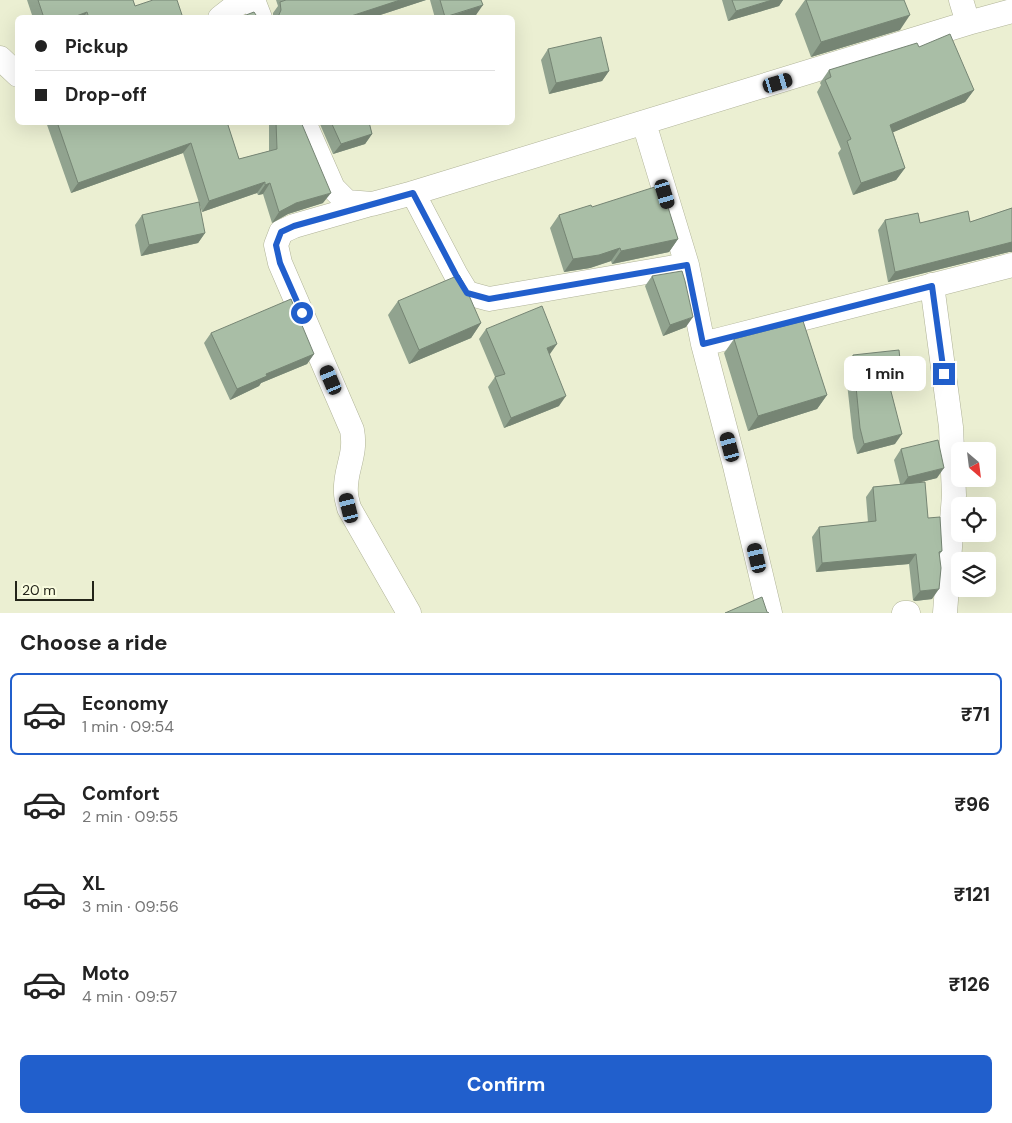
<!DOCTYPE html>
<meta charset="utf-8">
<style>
:root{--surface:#fff;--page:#f2f2f2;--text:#222;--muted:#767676;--line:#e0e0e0;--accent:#215fcc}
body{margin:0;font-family:"DM Sans",sans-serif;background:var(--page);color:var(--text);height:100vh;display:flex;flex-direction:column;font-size:19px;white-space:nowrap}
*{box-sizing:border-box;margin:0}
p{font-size:16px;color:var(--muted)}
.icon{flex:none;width:28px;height:28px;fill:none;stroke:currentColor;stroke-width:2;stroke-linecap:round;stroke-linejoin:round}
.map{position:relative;height:613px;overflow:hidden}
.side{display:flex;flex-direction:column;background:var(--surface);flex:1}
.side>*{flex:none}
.guide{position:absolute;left:15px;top:15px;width:500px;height:110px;border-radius:8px;box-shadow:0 5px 20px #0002;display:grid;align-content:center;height:110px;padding:0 20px;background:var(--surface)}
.needle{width:32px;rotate:152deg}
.tools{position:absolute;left:951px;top:442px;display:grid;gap:10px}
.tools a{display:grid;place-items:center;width:45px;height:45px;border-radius:8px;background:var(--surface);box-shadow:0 5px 20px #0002;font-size:25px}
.scale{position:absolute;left:15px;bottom:12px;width:79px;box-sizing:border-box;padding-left:5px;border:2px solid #232419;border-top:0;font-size:14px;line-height:18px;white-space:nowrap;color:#232419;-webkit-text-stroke:4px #f9fcdf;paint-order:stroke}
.end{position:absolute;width:22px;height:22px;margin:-11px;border:6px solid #215fcc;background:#fff;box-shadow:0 0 0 2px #fff}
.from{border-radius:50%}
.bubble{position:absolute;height:35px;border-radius:8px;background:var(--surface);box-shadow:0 5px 20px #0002;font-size:16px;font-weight:700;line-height:35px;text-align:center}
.car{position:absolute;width:15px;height:30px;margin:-15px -8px;border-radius:6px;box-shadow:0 0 4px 1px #0007;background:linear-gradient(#222 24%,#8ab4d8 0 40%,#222 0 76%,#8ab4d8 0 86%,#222 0)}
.guide b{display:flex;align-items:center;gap:18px;height:48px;font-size:19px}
.guide b+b{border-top:1px solid var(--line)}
.guide i{width:12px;height:12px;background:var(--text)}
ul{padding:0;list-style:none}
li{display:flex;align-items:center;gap:15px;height:82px;margin:0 10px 8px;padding:0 10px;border:2px solid transparent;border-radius:8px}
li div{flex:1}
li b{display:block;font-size:19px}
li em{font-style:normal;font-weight:700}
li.on{border-color:var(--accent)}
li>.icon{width:45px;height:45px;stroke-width:1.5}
h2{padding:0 20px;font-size:22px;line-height:60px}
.cta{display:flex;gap:10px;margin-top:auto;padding:10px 20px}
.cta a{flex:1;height:58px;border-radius:8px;background:var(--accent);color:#fff;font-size:20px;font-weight:700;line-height:58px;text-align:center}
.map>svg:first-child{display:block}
</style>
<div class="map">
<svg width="1012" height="613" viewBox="0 0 1012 613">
<rect width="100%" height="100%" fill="#ebefd2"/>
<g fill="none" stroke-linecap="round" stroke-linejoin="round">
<defs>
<path id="street" d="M 253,0 L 260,18
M 961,0 L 968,23
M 220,18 L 243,0
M 0,58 L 18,75
M 304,122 L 333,188 L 347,202 L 372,204 L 413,193 L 968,23 L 1012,11
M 644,123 L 687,265 L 703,344 L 735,466 L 770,613
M 413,193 L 456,275 L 467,293 L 489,299 L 687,265
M 367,205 L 294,226 L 281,232 L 276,245 L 280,263 L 352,430 C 357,456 344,470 346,493 C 346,498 348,503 349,508 L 409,613
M 932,285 L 951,427 L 954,495 L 945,613
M 703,344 L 1012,265
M 904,613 L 908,613"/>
</defs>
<use href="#street" stroke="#b0b398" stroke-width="25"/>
<use href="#street" stroke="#fff" stroke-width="24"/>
</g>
<path fill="#91a38f" d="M 27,0 L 133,0 L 135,6 L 183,18 L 33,18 Z
M 276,0 L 426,0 L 371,18 L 273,18 L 273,13 L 278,6 Z
M 430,0 L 481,0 L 476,15 L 468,18 L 435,18 Z
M 722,0 L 783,0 L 779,6 L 728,21 Z
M 805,0 L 904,0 L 900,30 L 811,57 L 795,14 Z
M 919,47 L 974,90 L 965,102 L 893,132 L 905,168 L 896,180 L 853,195 L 838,153 L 841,149 L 817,92 L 821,85 L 820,83 L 829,70 Z
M 548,49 L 609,71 L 602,81 L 549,94 L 541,60 Z
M 46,122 L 227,122 L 239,159 L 269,151 L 269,122 L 301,122 L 323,203 L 288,214 L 272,223 L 263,194 L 258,195 L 257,193 L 202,212 L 183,153 L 71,193 Z
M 319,122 L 369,122 L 372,134 L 365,144 L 333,154 Z
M 592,207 L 678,239 L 669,252 L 612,264 L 611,261 L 590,268 L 564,272 L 550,228 L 559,215 Z
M 1012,208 L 1012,252 L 1009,252 L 888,282 L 878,230 L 885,220 L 920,223 L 970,222 Z
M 142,215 L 205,233 L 198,243 L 141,256 L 135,225 Z
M 652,276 L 686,327 L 663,336 L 645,286 Z
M 398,301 L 481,323 L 471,338 L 409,364 L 388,315 Z
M 486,329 L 550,354 L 549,354 L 559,406 L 504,428 L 488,387 L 495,377 L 479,339 Z
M 211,333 L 314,354 L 307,364 L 261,383 L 259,386 L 230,400 L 204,343 Z
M 734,339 L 827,395 L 817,409 L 748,431 L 724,353 Z
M 853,355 L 895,388 L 890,389 L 895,444 L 857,454 L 853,438 L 845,365 Z
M 901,449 L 937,478 L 921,482 L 928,518 L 942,551 L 939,555 L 932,599 L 915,601 L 913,600 L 909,564 L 816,572 L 812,537 L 819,527 L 868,522 L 866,497 L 873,487 L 900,484 L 894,460 Z"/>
<path fill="#768574" d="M 400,0 L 426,0 L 371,18 L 345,18 Z
M 772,0 L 783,0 L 779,6 L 728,21 L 736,11 Z
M 483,5 L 476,15 L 468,18 L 445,18 Z
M 87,12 L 83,18 L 71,18 Z
M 910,15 L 900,30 L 811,57 L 821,42 Z
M 609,71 L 602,81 L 549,94 L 556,83 Z
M 974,90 L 965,102 L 882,137 L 890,125 Z
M 372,134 L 365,144 L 333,154 L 341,144 Z
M 191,143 L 183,153 L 71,193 L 78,183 Z
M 905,168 L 896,180 L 853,195 L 861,183 Z
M 265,182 L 257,193 L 202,212 L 209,201 Z
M 270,183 L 263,194 L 258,195 L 265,185 Z
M 331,193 L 323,203 L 288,214 L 272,223 L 279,212 L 296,203 Z
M 205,233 L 198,243 L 141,256 L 149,245 Z
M 678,239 L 669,252 L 612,264 L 621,251 Z
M 1012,242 L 1012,252 L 1009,252 L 888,282 L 895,272 Z
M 620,248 L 611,261 L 590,268 L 564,272 L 573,259 Z
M 693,317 L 686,327 L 663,336 L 670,325 Z
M 481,323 L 471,338 L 409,364 L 419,350 Z
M 557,344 L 550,354 L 540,358 L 547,348 Z
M 314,354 L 307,364 L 261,383 L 259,386 L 230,400 L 237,389 L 266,374 Z
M 902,378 L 895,388 L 881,390 L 888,380 Z
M 827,395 L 817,409 L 748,431 L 758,416 Z
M 566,396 L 559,406 L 504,428 L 511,418 Z
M 902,434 L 895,444 L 857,454 L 864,444 Z
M 944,468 L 937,478 L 901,487 L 908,477 Z
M 916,554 L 909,564 L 816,572 L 822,563 Z
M 939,589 L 932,599 L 915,601 L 913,600 L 920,591 Z"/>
<path fill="#a9bea6" stroke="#768574" d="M 38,0 L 133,0 L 135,6 L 153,0 L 177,0 L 183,18 L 89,18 L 87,12 L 71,18 L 44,18 Z
M 286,0 L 400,0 L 345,18 L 276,18 L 278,17 L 281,10 L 280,2 Z
M 440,0 L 481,0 L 483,5 L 445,17 Z
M 732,0 L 772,0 L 736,11 Z
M 806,0 L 904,0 L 910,15 L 821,42 Z
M 254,12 L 258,18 L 238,18 Z
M 950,34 L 974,90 L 890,125 L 905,168 L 861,183 L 847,141 L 851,139 L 825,80 L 831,77 L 829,70 L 917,43 L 919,47 Z
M 601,37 L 609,71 L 556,83 L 548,49 Z
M 57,122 L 227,122 L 239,159 L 277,149 L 276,122 L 301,122 L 331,193 L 296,203 L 279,212 L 270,183 L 265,185 L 265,182 L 209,201 L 191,143 L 78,183 Z
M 331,122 L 369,122 L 372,134 L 341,144 Z
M 661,185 L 678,239 L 621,251 L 620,248 L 599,255 L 573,259 L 559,215 L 591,205 L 592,207 Z
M 199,202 L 205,233 L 149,245 L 142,215 Z
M 1012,208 L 1012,242 L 895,272 L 885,220 L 918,213 L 920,223 L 968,211 L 970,222 Z
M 682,271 L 685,281 L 693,317 L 670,325 L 652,276 Z
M 459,275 L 464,284 L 481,323 L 419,350 L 398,301 Z
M 291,299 L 314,354 L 266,374 L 267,376 L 237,389 L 211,333 Z
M 542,306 L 557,344 L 547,348 L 566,396 L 511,418 L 495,377 L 505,374 L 486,329 Z
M 803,321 L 827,395 L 758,416 L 734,339 Z
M 899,350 L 902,378 L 888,380 L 902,434 L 864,444 L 860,428 L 853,355 Z
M 938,440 L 944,468 L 908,477 L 901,449 Z
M 925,482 L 928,518 L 940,517 L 942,551 L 939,552 L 941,568 L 939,589 L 921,591 L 920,591 L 916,554 L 822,563 L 819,527 L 876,521 L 873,487 Z
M 762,597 L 767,612 L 769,613 L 725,613 Z"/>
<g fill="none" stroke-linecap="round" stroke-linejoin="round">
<path stroke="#215fcc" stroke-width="6" d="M 302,313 L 280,263 L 276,245 L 281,232 L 294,226 L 413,193 L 456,275 L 467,293 L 489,299 L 687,265 L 703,344 L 932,286 L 944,374"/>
</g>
</svg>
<div class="tools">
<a><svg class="needle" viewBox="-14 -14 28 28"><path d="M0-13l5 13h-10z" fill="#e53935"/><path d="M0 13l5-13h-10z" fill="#767676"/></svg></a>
<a><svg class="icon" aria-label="locate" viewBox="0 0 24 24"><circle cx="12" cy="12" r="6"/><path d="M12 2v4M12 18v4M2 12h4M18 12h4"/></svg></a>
<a><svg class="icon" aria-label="layers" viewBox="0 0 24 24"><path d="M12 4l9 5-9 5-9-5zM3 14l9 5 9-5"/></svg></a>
</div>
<div class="scale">20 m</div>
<i class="end from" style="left:302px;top:313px"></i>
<i class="end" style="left:944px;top:374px"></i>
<div class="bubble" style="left:844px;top:356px;width:82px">1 min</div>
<i class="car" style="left:778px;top:83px;rotate:73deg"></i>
<i class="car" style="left:665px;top:194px;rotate:163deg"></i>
<i class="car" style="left:331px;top:380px;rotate:337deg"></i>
<i class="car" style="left:730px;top:447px;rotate:345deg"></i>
<i class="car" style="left:349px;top:508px;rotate:346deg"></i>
<i class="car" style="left:757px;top:558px;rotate:347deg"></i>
<div class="guide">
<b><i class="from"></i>Pickup</b>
<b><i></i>Drop-off</b>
</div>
</div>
<section class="side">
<h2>Choose a ride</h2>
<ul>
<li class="on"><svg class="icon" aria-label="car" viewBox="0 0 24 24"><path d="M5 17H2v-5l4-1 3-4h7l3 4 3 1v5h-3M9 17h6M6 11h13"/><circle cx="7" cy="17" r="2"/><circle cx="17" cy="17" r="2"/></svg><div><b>Economy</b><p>1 min · 09:54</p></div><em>₹71</em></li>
<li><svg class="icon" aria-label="car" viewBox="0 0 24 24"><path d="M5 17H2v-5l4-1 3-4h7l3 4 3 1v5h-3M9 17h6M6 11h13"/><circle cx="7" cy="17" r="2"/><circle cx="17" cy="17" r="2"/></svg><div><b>Comfort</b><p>2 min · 09:55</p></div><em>₹96</em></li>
<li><svg class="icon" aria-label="car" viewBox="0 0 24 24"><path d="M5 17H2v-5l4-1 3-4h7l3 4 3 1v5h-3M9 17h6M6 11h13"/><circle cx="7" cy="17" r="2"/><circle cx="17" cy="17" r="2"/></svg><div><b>XL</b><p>3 min · 09:56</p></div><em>₹121</em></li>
<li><svg class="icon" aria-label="car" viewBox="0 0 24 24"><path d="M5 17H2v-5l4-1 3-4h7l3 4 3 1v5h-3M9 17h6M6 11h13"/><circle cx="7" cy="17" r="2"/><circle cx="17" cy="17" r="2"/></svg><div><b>Moto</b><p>4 min · 09:57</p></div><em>₹126</em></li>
</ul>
<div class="cta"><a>Confirm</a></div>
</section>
